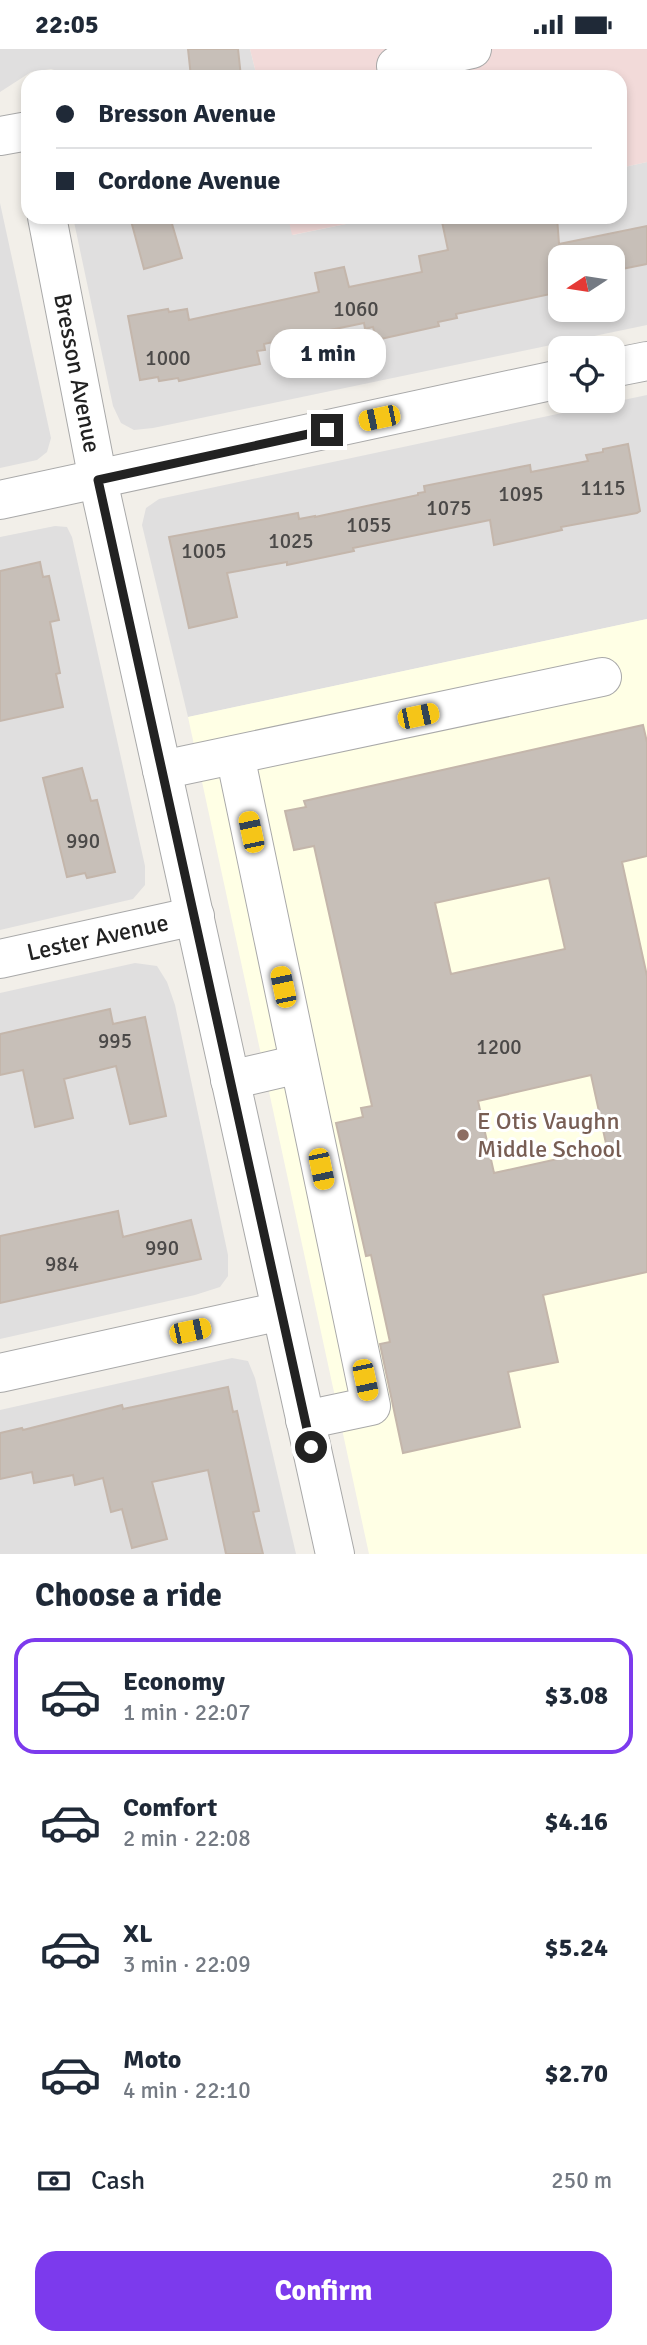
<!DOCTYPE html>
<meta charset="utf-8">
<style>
:root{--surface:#fff;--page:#f2f2f3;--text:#1f2937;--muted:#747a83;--line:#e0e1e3;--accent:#7c3aed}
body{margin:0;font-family:Signika,sans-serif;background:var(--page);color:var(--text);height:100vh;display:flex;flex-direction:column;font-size:26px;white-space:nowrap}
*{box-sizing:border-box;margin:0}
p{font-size:23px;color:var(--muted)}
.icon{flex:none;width:38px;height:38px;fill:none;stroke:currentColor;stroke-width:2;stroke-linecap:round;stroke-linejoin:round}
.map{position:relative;height:1505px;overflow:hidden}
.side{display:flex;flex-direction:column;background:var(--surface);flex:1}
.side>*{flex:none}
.banner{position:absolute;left:21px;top:21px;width:606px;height:154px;border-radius:21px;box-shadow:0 4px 10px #0003;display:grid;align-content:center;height:154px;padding:0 35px;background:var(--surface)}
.needle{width:46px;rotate:258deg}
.tools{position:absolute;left:548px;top:196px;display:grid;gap:14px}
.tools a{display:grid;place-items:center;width:77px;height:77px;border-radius:14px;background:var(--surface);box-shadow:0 4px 10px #0003;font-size:35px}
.end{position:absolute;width:32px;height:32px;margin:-16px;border:9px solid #222;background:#fff;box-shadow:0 0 0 4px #fff}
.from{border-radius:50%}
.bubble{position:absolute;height:49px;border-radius:21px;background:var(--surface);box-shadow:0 4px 10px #0003;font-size:23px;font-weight:800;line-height:49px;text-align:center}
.car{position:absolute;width:21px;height:42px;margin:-21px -10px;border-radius:9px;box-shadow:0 0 5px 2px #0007;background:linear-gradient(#f5c518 24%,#345 0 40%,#f5c518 0 76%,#345 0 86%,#f5c518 0)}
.banner b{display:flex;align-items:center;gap:24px;height:66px;font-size:26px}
.banner b+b{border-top:2px solid var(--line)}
.banner i{width:18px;height:18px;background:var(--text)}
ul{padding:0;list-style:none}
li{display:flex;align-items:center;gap:21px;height:116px;margin:0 14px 10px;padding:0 21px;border:4px solid transparent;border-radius:21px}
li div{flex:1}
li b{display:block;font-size:26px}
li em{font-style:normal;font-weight:800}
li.on{border-color:var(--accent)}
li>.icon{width:63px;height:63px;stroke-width:1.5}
h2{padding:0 35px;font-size:32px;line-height:84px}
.pay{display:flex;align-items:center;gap:18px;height:77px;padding:0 35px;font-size:26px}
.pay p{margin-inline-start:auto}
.action{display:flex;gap:14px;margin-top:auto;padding:14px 35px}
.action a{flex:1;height:80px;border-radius:21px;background:var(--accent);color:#fff;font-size:28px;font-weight:800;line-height:80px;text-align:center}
.status{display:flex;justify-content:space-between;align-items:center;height:49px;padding:0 35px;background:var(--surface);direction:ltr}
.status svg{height:19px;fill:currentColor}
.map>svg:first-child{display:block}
</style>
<div class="status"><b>22:05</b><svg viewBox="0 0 49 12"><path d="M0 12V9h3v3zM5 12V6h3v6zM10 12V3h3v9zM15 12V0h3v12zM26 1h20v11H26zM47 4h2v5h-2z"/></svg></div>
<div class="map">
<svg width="647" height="1505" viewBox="0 0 647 1505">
<rect width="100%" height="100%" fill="#f2efe9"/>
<path fill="#e0dfdf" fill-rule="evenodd" d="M 0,0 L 250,0 L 257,28 L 77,28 L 51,20 L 31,23 L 0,43 Z
M 647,113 L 647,276 L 153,379 L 134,381 L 121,374 L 113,357 L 73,168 L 288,168 L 293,186 L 380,168 L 620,168 L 620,119 ZM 560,208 L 612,208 L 612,261 L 560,261 Z
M 0,154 L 51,389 L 47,403 L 37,411 L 0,419 Z
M 647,346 L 647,570 L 188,668 L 142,476 L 146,459 L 159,450 Z
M 55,477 L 67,478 L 72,488 L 145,817 L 145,836 L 133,850 L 0,881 L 0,488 Z
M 135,914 L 157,917 L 167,933 L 175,956 L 228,1206 L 228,1227 L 220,1238 L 195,1246 L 0,1290 L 0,944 Z
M 232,1309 L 248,1312 L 255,1329 L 296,1505 L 0,1505 L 0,1361 Z"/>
<path fill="#f2dad9" d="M 250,0 L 647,0 L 647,113 L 620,119 L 620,28 L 257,28 Z
M 288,168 L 380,168 L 292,186 Z"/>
<path fill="#ffffe5" d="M 647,570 L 647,1505 L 369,1505 L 188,668 Z"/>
<path fill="#c7bfb8" stroke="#c4b6ab" stroke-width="2" fill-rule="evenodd" d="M 188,0 L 238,0 L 241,28 L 191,28 Z
M 130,168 L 170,168 L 182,209 L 144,220 Z
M 441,168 L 557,168 L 559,195 L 647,177 L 647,215 L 612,222 L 612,208 L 560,208 L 560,243 L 456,265 L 457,269 L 438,273 L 439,277 L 376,291 L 373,278 L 365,280 L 364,274 L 296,288 L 264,295 L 265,301 L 257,302 L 260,315 L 179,332 L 178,329 L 159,332 L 158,328 L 140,331 L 128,267 L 168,260 L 169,263 L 187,260 L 189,271 L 319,243 L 315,224 L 344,218 L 349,238 L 422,223 L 419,207 L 448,201 Z
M 628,395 L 640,462 L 637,464 L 561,478 L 562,481 L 494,496 L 490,471 L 353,499 L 354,502 L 287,516 L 287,513 L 227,524 L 237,568 L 189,579 L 169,488 L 298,464 L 299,470 L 315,467 L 315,468 L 418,446 L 418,444 L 425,443 L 424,437 L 530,416 L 531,423 L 588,412 L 586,406 L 603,403 L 603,400 Z
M 40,513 L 43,528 L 49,527 L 59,571 L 50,573 L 60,624 L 56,625 L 63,658 L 0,672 L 0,522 Z
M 643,676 L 647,693 L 647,807 L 622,813 L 647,927 L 647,1223 L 543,1246 L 558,1313 L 508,1323 L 520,1378 L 403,1404 L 380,1295 L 390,1293 L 371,1206 L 366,1207 L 336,1074 L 363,1068 L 361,1059 L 372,1057 L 314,797 L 294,801 L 285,762 L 306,758 L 304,752 ZM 549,829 L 565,900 L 451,925 L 435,854 ZM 591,1026 L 607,1099 L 494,1124 L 478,1052 Z
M 82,719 L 91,752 L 97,751 L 115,823 L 87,829 L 85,824 L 67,828 L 43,729 Z
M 110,960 L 113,975 L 145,968 L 166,1067 L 130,1075 L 116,1017 L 64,1030 L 73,1069 L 35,1078 L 23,1021 L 0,1026 L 0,985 Z
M 118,1162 L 123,1188 L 191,1171 L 201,1210 L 0,1254 L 0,1187 Z
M 228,1338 L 233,1363 L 237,1362 L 259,1462 L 253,1463 L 263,1505 L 226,1505 L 208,1421 L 152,1433 L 167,1490 L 132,1499 L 122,1460 L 111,1463 L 103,1429 L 75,1436 L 73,1426 L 34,1434 L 32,1423 L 0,1430 L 0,1384 L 22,1379 L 23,1381 L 122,1356 L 123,1360 Z"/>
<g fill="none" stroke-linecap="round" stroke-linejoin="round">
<defs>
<g id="minor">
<path d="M 396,17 L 472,0"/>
<path d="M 0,87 L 28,82"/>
<path id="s1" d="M 47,168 L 98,431 L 335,1505"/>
<path d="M 612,319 L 647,312"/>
<path d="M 0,451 L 560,330"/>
<path d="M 235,706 L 371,1357 L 305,1371"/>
<path d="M 162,721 L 602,628"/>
<path id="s2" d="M 0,910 L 195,867"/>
<path d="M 230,1031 L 299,1015"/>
<path d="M 0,1324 L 281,1262"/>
</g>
</defs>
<use href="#minor" stroke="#a9a9a9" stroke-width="40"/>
<use href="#minor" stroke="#fff" stroke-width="38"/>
</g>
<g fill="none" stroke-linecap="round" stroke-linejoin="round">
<path stroke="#222" stroke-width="9" d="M 311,1398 L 98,431 L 327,381"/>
</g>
<circle fill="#8d6e63" stroke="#fff" stroke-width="2.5" cx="463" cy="1086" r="7"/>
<g text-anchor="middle" stroke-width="6" stroke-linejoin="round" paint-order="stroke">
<g font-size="21" fill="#4b4948">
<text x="356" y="267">1060</text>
<text x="168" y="316">1000</text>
<text x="603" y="446">1115</text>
<text x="521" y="452">1095</text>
<text x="449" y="466">1075</text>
<text x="369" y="483">1055</text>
<text x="291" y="499">1025</text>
<text x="204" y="509">1005</text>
<text x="83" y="799">990</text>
<text x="115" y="999">995</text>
<text x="499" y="1005">1200</text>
<text x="162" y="1206">990</text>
<text x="62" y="1222">984</text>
</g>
<g font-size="24" fill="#222" stroke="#fff">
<text dy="8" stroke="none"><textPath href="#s1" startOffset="159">Bresson Avenue</textPath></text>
<text dy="8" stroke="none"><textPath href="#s2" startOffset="100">Lester Avenue</textPath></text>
</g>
<g font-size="24" fill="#785e54" stroke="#fff" text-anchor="start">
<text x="477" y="1080">E Otis Vaughn<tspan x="477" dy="28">Middle School</tspan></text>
</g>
</g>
</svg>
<div class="tools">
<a><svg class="needle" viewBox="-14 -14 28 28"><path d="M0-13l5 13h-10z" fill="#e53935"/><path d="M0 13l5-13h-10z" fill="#747a83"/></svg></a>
<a><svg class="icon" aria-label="locate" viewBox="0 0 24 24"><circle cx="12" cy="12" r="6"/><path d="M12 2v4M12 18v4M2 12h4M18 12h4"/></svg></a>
</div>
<i class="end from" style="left:311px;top:1398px"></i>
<i class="end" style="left:327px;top:381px"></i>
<div class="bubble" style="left:270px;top:280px;width:116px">1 min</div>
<i class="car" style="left:379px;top:369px;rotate:258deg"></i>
<i class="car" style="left:418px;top:667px;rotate:78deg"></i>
<i class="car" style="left:251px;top:783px;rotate:348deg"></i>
<i class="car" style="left:283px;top:938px;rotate:348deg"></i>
<i class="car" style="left:321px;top:1120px;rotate:168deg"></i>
<i class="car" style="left:190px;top:1282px;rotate:78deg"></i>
<i class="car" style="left:365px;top:1331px;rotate:168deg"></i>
<div class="banner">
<b><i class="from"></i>Bresson Avenue</b>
<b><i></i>Cordone Avenue</b>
</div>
</div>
<section class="side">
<h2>Choose a ride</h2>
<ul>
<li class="on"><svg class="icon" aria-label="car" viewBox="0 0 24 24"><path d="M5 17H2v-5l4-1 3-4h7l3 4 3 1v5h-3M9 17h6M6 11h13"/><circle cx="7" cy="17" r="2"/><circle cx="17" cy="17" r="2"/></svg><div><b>Economy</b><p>1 min · 22:07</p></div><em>$3.08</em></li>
<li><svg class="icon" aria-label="car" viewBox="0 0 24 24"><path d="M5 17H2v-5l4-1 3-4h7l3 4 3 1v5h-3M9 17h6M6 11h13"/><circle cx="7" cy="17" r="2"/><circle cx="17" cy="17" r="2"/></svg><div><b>Comfort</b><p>2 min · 22:08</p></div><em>$4.16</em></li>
<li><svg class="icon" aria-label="car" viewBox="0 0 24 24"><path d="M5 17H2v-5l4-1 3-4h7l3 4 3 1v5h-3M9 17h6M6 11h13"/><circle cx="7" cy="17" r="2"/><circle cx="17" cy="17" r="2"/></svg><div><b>XL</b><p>3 min · 22:09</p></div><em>$5.24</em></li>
<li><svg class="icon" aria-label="car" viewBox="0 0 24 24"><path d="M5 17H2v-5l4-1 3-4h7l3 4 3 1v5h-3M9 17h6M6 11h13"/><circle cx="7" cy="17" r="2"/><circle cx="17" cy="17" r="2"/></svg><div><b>Moto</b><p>4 min · 22:10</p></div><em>$2.70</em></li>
</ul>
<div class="pay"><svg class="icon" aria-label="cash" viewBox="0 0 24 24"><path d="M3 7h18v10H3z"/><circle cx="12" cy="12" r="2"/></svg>Cash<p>250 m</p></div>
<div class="action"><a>Confirm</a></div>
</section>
